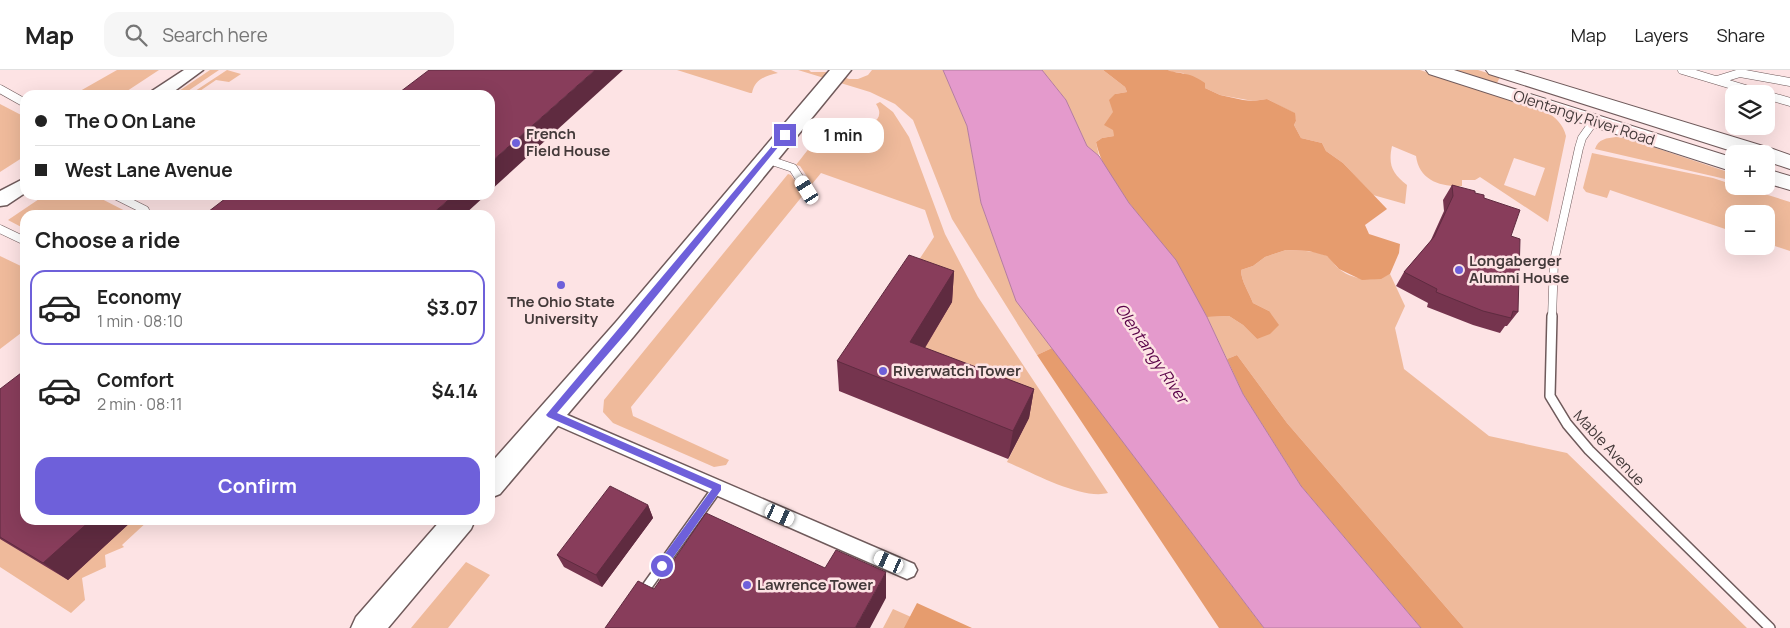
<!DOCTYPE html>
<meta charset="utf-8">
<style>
:root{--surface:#fff;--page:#f6f6f6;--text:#222;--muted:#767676;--line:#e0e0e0;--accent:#6e60da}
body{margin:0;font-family:Manrope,sans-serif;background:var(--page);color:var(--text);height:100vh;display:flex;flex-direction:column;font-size:19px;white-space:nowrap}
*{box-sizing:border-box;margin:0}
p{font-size:16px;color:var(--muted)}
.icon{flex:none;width:28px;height:28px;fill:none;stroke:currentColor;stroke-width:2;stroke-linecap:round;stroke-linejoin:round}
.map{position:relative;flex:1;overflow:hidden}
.side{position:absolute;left:20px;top:140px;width:475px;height:315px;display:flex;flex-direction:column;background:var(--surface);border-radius:15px;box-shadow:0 5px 20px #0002}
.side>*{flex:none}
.banner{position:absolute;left:20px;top:20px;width:475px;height:110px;border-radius:15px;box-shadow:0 5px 20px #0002;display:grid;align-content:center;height:110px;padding:0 15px;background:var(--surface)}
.controls{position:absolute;left:1725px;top:15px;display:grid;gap:10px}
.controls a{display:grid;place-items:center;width:50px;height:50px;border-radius:10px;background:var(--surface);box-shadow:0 5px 20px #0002;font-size:25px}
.end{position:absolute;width:22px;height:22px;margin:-11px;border:6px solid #6e60da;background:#fff;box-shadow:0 0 0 2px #fff}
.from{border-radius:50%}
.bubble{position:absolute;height:35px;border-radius:15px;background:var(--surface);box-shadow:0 5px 20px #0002;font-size:16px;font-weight:700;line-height:35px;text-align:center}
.car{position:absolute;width:15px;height:30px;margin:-15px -8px;border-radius:6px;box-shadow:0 0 4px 1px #0007;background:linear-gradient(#fff 24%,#345 0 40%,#fff 0 76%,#345 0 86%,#fff 0)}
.banner b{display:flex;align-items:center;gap:18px;height:48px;font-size:19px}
.banner b+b{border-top:1px solid var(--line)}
.banner i{width:12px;height:12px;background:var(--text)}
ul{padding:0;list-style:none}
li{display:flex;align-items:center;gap:15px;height:75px;margin:0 10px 8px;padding:0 5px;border:2px solid transparent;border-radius:15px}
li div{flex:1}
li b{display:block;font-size:19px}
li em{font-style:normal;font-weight:700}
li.current{border-color:var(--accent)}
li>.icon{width:45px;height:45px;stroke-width:1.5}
h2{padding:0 15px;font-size:22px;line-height:60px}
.button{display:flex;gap:10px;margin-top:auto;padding:10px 15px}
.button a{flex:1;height:58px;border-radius:15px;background:var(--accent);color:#fff;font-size:20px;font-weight:700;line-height:58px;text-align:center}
header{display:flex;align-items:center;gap:30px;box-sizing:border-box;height:70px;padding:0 25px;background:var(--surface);border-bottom:1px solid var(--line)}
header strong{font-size:24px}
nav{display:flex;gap:28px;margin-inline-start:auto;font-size:18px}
.search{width:350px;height:45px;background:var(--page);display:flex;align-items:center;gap:12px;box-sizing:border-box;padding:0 18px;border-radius:15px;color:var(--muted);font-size:19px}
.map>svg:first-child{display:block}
</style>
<header>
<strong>Map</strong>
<div class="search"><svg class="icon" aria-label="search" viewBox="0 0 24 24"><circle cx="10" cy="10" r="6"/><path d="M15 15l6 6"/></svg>Search here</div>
<nav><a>Map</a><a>Layers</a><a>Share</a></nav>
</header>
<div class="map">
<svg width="1790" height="558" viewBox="0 0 1790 558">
<rect width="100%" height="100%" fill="#fde3e4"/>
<path fill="#efba9b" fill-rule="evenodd" d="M 117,0 L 159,0 L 121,25 L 73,25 Z
M 210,0 L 219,0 L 182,25 L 173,25 Z
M 227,0 L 241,4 L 229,12 L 216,10 L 194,25 L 189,25 Z
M 677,0 L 771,0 L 778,3 C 765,6 755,9 752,23 L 750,23 Z
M 798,0 L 943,0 L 967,56 L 981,133 L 1016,230 L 1052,278 L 1037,285 L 952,149 L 913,50 L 895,34 L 870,22 Z
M 1042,0 L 1103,0 L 1125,17 L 1127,22 L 1115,24 L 1113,42 L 1114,66 L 1102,68 L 1096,72 L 1099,86 L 1087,76 L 1066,30 Z
M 1168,0 L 1420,0 L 1546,41 C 1556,48 1563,54 1566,66 L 1548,152 L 1480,107 L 1475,110 L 1462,110 L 1462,116 C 1440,117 1419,110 1416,86 L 1392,76 C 1388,95 1392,103 1407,115 L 1405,134 L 1373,125 L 1343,93 L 1326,81 L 1322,73 L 1301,68 L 1294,55 L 1296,51 L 1294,43 L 1267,29 L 1253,31 L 1220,25 L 1205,18 L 1183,3 L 1172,2 ZM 1514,88 L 1545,98 L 1535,126 L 1504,115 Z
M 1449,0 L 1478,0 L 1500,7 L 1496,15 Z
M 880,32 L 893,42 L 909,67 L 945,164 L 978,227 L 1108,423 C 1082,430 1033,403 1007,392 L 1028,348 L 916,304 L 903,214 L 934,167 L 925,140 L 821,103 L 812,114 L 800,96 L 796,95 C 802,88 815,69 822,66 C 833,60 894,61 876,34 Z
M 0,34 L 25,47 L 25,86 L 0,102 Z
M 1616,67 L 1626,68 L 1734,104 L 1734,111 L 1595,79 C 1598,69 1607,68 1616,67 Z
M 1592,83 L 1713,108 L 1734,115 L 1734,116 L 1739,116 L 1790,132 L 1790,181 L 1766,173 L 1766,144 L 1734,144 L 1734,162 L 1610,120 L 1607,128 L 1586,122 L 1583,118 Z
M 788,104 L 791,105 L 804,124 L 631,337 L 633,346 L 729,390 L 726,395 L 714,397 L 613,353 L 603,342 L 604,330 Z
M 45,125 L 94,125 L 133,145 L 25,145 L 25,159 L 8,150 Z
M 1286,180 C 1299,181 1313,180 1325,185 C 1331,187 1334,195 1339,199 C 1353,210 1375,213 1390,204 L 1405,236 L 1395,258 L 1404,299 L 1489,366 L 1567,383 L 1747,558 L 1464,558 L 1287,353 L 1237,285 L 1227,289 L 1207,247 L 1229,246 L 1243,255 L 1257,269 L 1269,241 L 1253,233 C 1249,222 1241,211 1241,200 L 1253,196 L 1265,187 Z
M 0,186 L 25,198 L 25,260 L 0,279 Z
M 133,450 L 149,450 L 122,475 L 124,477 L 105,485 L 106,497 L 82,508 L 85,530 L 71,543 L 0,497 L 0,469 Z
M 466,492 L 490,505 L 448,558 L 411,558 Z
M 893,539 L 936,558 L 883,558 Z"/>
<path fill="#e69c6e" d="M 1103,0 L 1168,0 C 1174,3 1179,2 1185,4 C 1193,5 1199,9 1205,13 L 1205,18 L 1220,25 L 1243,30 L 1253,31 L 1267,29 L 1295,43 L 1296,51 L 1294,55 L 1301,68 L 1322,73 L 1326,81 L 1343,93 L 1387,139 L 1365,155 L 1369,164 L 1400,174 L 1399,183 L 1390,204 L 1381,209 L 1362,210 L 1339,199 L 1327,186 L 1309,181 L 1286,180 L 1265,187 L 1253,196 L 1241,200 C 1241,211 1249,222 1253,233 L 1269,241 L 1279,255 L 1270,264 L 1257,269 L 1243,255 L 1229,246 L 1207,247 C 1190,216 1170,185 1148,157 C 1128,130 1103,105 1096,72 L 1102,68 L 1114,66 L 1113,60 L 1104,55 L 1113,42 L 1109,30 L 1115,24 L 1127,22 L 1125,17 Z
M 1052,278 L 1264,558 L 1219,558 L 1037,285 Z
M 1237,285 L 1287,353 L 1464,558 L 1421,558 L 1301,416 L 1243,324 L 1227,289 Z
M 917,533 L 972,558 L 904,558 Z"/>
<path fill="#e49acc" stroke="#b47da0" d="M 943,0 L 1042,0 L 1066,30 L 1087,76 L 1099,86 L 1129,133 L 1176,190 L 1207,247 L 1243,324 L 1301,416 L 1421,558 L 1264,558 L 1016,231 L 981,133 L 967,56 Z"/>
<path fill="#fde3e4" d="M 809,0 L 872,0 L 868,5 L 858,9 L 849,9 L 829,2 L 811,2 Z"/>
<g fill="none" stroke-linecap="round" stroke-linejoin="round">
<defs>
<path id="service-far1" d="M 1682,0 L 1762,24
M 1717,10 L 1740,3 L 1790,12
M 0,19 L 25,33
M 1766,25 L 1790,32
M 766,89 L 793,98 L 807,120
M 115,125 L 145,140 L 146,145
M 0,159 L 25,171
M 1552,248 L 1554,191 L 1579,78 L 1582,68 L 1594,51"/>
<path id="service" d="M 1552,246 L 1550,326 L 1567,354 L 1589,380 L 1770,558
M 641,525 L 718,417"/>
<path id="minor" d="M 551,338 L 914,494 L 917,500 L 914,506 L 907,509 L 900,506 L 545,350 L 542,345 L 545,340 Z"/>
<path id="tertiary" d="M 184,0 L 203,0 L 169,25 L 150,25 L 152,21 Z
M 25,108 L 25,123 L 7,135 L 0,136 L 0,121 Z"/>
<path id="secondary" d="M 1426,0 L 1454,0 L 1734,88 L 1734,102 L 1429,4 Z
M 1486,0 L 1514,0 L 1773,79 L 1790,85 L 1790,99 L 1766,91 L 1766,84 L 1741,84 L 1489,4 Z
M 1766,99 L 1790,106 L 1790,120 L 1766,113 Z"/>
<path id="primary" d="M 830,0 L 851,0 L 634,266 L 500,424 L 490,428 L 490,394 L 616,252 Z
M 441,450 L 475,450 L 471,459 L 388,558 L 351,558 L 356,547 Z"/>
</defs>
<use href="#service-far1" stroke="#6f5a5b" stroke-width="9"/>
<use href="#service" stroke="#6f5a5b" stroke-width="12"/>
<use href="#minor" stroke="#6f5a5b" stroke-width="3"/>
<use href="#tertiary" stroke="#6f5a5b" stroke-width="3"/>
<use href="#secondary" stroke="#6f5a5b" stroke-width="2"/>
<use href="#primary" stroke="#6f5a5b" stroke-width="3"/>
<use href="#service-far1" stroke="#fff" stroke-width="8"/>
<use href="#service" stroke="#fff" stroke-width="9"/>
<use href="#minor" fill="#fff" fill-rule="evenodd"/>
<use href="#tertiary" fill="#fff" fill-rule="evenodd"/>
<use href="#secondary" fill="#fff" fill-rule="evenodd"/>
<use href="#primary" fill="#fff" fill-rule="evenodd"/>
</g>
<path fill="#75344e" d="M 1452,115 L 1475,123 L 1484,128 L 1511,166 L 1518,242 L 1507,256 L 1505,256 L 1500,263 L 1473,255 L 1427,237 L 1428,233 L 1396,216 L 1404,202 L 1430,172 L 1444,141 L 1443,130 Z
M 954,201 L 952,232 L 925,278 L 1034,319 L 1029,348 L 1008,389 L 839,321 L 837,291 Z
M 0,319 L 25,450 L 133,450 L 68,510 L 0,469 Z
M 648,435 L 653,448 L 602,517 L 564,497 L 557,485 Z"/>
<path fill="#5f2b40" d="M 595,0 L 623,0 L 490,121 L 490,93 Z
M 454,125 L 486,125 L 464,145 L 431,145 Z
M 954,201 L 952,232 L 910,302 L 910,272 Z
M 1034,319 L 1029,348 L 1008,389 L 1013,361 Z
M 648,435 L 653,448 L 602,517 L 596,505 Z
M 91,450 L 133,450 L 68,510 L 43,493 Z
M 886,502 L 886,528 L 870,558 L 855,558 Z"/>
<path fill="#883d5b" stroke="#5f2b40" d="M 429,0 L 595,0 L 490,93 L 490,25 L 396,25 Z
M 1452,115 L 1475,121 L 1475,123 L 1484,125 L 1484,128 L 1520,140 L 1511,166 L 1520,169 L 1518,242 L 1513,241 L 1511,248 L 1483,241 L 1436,222 L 1437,219 L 1404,202 L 1434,167 L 1453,126 Z
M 230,125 L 454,125 L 431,145 L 204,145 Z
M 909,185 L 954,201 L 910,272 L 1034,319 L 1013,361 L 837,291 Z
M 25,300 L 25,450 L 91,450 L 43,493 L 0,467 L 0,319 Z
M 610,416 L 648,435 L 596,505 L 557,485 Z
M 706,443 L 825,498 L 836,480 L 886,502 L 855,558 L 605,558 L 638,511 L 654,519 Z"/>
<path fill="#6e60da" d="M 783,63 L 788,65 L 627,262 L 557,343 L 721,415 L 721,420 L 665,499 L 662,500 L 657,496 L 659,492 L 712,419 L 548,347 L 546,345 Z"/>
<g fill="#6e60da" stroke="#fde3e4" stroke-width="2">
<circle cx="516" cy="73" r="5"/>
<circle cx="1459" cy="200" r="5"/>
<circle cx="561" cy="215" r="5"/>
<circle cx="883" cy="301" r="5"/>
<circle cx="747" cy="515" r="5"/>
</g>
<g text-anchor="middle" stroke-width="5" stroke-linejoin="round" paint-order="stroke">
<g font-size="15" fill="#443a3a" stroke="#fde3e4">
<text transform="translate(1584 48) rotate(18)" y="5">Olentangy River Road</text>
<text transform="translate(1609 378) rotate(47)" y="5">Mable Avenue</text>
</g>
<g font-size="15" font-weight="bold" fill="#443a3a" stroke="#fde3e4" text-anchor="start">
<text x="526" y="69">French<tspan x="526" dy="17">Field House</tspan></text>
<text x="1469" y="196">Longaberger<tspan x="1469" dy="17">Alumni House</tspan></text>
<text x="561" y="237" text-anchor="middle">The Ohio State<tspan x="561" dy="17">University</tspan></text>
<text x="893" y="306">Riverwatch Tower</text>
<text x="757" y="520">Lawrence Tower</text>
</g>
<g font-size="16" font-style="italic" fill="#580047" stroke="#fde3e4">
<text transform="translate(1152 283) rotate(56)" y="6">Olentangy River</text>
</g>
</g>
</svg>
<div class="controls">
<a><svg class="icon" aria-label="layers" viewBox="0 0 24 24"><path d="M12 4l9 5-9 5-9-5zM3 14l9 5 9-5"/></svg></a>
<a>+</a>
<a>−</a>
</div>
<i class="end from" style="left:662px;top:496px"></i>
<i class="end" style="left:785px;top:65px"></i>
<div class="bubble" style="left:802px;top:48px;width:82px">1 min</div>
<i class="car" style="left:807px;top:120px;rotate:328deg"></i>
<i class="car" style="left:780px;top:445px;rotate:114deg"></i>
<i class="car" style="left:889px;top:492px;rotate:294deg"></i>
<div class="banner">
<b><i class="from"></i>The O On Lane</b>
<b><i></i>West Lane Avenue</b>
</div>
<section class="side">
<h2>Choose a ride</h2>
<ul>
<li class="current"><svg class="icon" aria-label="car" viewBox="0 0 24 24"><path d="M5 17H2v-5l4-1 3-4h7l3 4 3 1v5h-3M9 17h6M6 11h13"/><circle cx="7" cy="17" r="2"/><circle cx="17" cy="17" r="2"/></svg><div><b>Economy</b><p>1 min · 08:10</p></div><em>$3.07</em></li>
<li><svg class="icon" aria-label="car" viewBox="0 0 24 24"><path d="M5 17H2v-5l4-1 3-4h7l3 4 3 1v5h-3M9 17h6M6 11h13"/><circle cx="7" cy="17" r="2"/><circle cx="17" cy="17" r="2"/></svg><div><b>Comfort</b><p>2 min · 08:11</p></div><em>$4.14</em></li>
</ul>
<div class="button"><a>Confirm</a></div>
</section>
</div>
